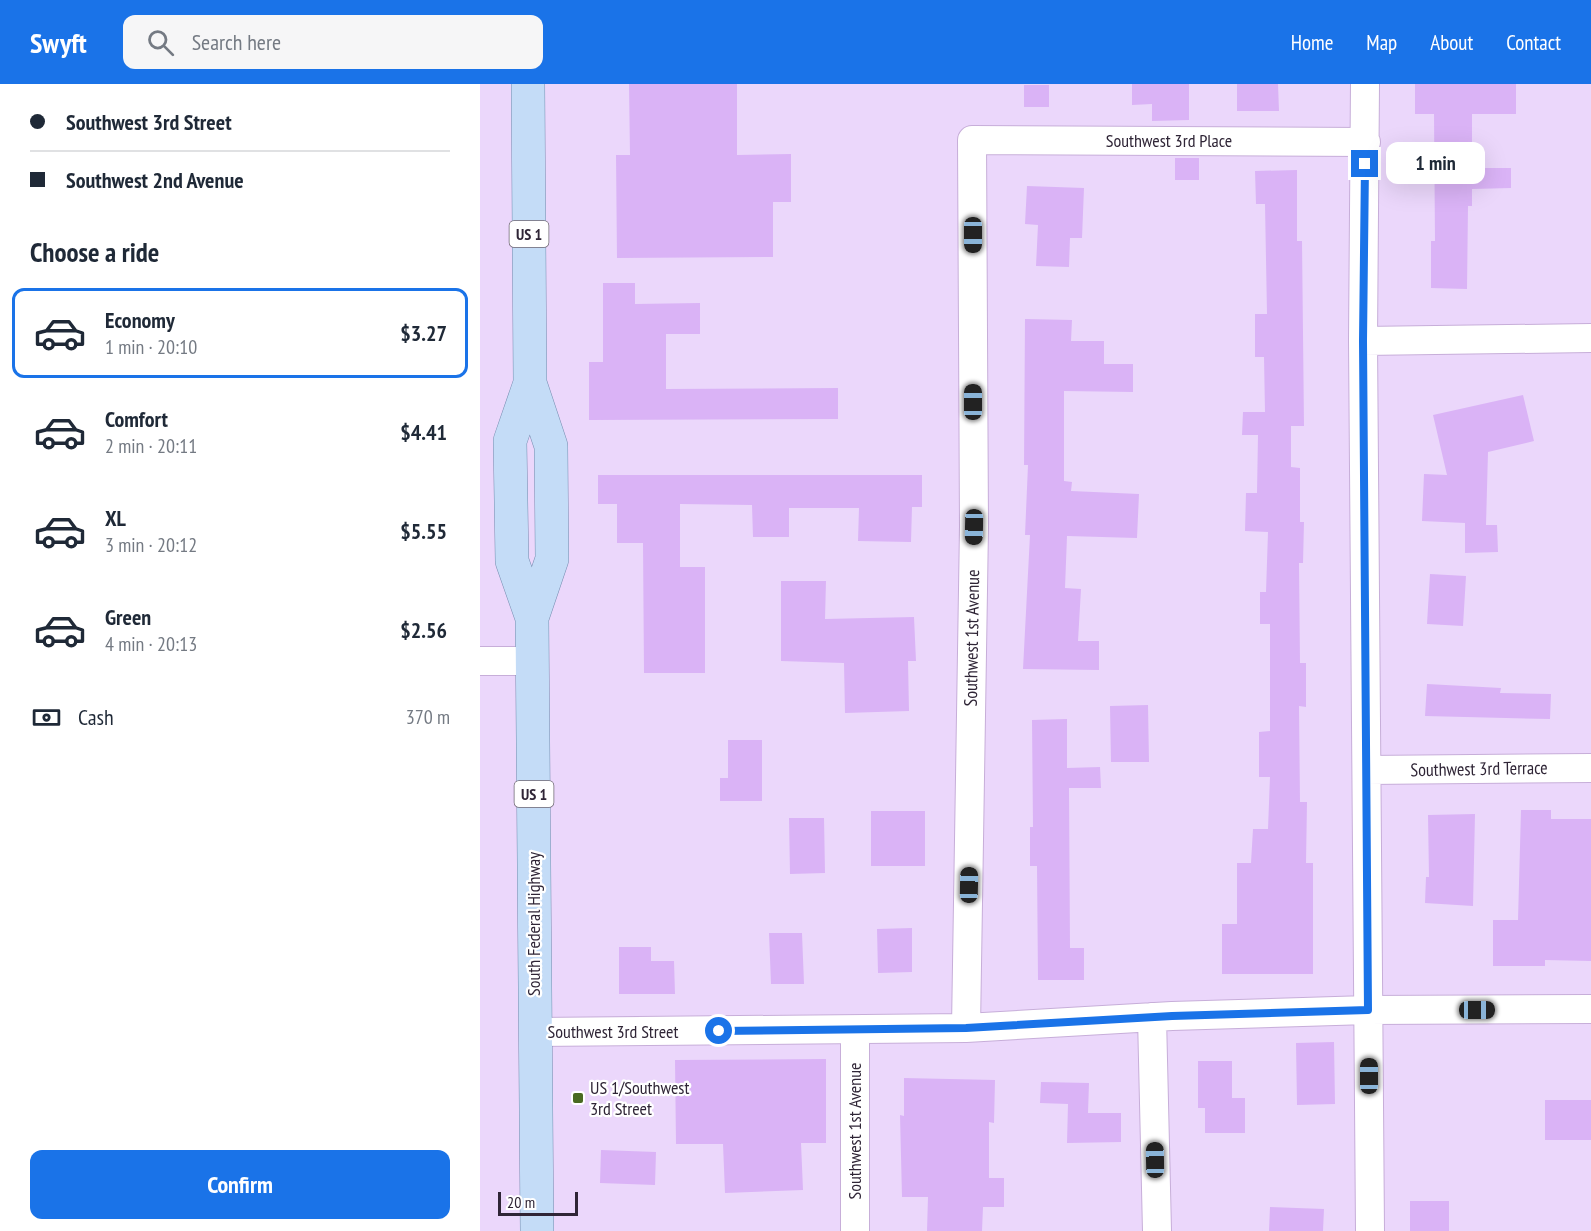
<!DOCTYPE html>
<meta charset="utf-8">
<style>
:root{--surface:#fff;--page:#f6f6f7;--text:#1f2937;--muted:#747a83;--line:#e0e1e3;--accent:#1a73e8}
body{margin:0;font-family:"PT Sans Narrow",sans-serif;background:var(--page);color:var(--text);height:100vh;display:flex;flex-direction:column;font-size:22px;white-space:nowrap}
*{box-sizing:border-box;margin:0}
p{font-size:20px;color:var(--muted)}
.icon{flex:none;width:33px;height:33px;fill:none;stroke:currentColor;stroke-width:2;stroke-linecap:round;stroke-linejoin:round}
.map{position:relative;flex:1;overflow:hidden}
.details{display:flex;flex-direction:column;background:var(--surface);width:480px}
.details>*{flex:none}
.top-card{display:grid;align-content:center;height:132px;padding:0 30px;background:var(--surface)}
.scale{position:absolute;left:18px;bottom:15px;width:80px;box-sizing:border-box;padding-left:6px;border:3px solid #2f2536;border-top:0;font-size:16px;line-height:21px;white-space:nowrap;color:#2f2536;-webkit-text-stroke:4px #fff;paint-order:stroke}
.end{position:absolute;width:27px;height:27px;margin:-14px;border:8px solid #1a73e8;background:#fff;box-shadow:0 0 0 3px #fff}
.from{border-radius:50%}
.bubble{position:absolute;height:42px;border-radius:12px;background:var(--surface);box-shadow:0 6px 24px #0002;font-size:20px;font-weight:600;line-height:42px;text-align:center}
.car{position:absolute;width:18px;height:36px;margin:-18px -9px;border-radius:8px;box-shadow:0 0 4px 2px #0007;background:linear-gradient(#222 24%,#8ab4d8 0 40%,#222 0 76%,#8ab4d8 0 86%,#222 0)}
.top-card b{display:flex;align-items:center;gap:21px;height:57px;font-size:22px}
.top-card b+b{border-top:2px solid var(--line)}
.top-card i{width:15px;height:15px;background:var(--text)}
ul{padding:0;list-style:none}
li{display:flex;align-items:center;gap:18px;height:90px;margin:0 12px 9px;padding:0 18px;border:3px solid transparent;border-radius:12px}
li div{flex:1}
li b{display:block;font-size:22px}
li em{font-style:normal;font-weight:600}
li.on{border-color:var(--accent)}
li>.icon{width:54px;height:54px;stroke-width:1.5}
h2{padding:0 30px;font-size:27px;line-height:72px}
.pay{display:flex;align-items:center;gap:15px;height:66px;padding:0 30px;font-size:22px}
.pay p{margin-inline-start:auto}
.action{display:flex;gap:12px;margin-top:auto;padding:12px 30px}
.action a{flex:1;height:69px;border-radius:12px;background:var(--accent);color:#fff;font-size:24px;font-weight:600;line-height:69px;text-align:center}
header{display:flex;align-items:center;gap:36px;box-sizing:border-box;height:84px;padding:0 30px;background:var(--accent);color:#fff}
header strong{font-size:28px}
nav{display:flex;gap:33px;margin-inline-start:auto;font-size:21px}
.search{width:420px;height:54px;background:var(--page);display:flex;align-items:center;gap:15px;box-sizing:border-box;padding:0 21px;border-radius:12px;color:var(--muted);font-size:22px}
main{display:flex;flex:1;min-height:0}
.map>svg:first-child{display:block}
</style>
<header>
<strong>Swyft</strong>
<div class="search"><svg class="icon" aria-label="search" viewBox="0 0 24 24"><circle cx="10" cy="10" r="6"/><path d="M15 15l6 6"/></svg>Search here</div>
<nav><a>Home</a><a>Map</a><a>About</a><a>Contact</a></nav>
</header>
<main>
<section class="details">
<div class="top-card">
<b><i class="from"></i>Southwest 3rd Street</b>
<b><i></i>Southwest 2nd Avenue</b>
</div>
<h2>Choose a ride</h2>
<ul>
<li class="on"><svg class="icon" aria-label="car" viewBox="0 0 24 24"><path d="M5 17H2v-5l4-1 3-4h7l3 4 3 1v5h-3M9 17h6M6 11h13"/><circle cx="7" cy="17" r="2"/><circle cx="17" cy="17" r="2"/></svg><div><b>Economy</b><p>1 min · 20:10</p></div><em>$3.27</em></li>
<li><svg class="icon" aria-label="car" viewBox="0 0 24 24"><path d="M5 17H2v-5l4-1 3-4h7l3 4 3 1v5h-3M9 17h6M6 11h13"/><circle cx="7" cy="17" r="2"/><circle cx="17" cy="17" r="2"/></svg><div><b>Comfort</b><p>2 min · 20:11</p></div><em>$4.41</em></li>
<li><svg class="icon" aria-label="car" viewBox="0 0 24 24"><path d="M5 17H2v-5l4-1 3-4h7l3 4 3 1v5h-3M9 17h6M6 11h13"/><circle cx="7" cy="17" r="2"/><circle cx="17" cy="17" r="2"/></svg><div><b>XL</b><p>3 min · 20:12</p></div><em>$5.55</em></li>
<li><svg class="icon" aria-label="car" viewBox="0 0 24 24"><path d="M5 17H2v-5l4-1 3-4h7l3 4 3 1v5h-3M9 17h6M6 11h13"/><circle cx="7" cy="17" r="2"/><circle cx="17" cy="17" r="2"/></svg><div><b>Green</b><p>4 min · 20:13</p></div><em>$2.56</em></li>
</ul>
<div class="pay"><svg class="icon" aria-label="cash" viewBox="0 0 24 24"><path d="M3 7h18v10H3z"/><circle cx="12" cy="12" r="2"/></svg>Cash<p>370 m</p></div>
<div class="action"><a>Confirm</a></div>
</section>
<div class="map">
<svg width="1111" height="1147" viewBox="0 0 1111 1147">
<rect width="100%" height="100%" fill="#ebd7fb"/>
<path fill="#dab3f6" d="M 149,0 L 257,0 L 257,71 L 311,70 L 311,118 L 293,118 L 293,173 L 137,174 L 136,71 L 150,71 Z
M 652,0 L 709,0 L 709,36 L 672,37 L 672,20 L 652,21 Z
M 757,0 L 798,0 L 799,27 L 757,27 Z
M 935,0 L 1036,0 L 1036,30 L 992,30 L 992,84 L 1031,84 L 1031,104 L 992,105 L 992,122 L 988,122 L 987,205 L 951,204 L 951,157 L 955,157 L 954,30 L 935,30 Z
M 544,1 L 569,1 L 569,23 L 544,23 Z
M 695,74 L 719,74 L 719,96 L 695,96 Z
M 817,86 L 817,157 L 822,157 L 824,342 L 811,342 L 811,383 L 820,384 L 820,438 L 824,438 L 823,479 L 819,479 L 820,579 L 826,579 L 826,623 L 819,622 L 820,718 L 827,718 L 826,779 L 833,779 L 833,890 L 742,890 L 742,840 L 757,840 L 757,779 L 771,779 L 773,745 L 788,745 L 790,693 L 779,693 L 779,648 L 790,647 L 790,540 L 780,540 L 780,508 L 786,508 L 788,448 L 765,447 L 766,409 L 777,409 L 778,351 L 762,351 L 763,328 L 785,328 L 784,273 L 775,273 L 775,230 L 787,230 L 785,120 L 776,120 L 775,87 Z
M 547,102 L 604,104 L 602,154 L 590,154 L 589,183 L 556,182 L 558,141 L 545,140 Z
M 123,199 L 155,199 L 155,220 L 220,219 L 220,250 L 186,250 L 186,305 L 358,304 L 358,335 L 109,336 L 109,278 L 123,278 Z
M 545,235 L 592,236 L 591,257 L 624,257 L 624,280 L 653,280 L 653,308 L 584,307 L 584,397 L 592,398 L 591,407 L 659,410 L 657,454 L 587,452 L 585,504 L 601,505 L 598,557 L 619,557 L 619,586 L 543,585 L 550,451 L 545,451 L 548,381 L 544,381 Z
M 1043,311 L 1054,357 L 1008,368 L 1006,441 L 1017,441 L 1018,468 L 985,469 L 985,439 L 942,437 L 944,390 L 967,391 L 953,331 Z
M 118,391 L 442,391 L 442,423 L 432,423 L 431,458 L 378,457 L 379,424 L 309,424 L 309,453 L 273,453 L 272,421 L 200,420 L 200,483 L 225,483 L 225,589 L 164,589 L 163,459 L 137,459 L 137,420 L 118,420 Z
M 950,490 L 986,492 L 983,542 L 947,540 Z
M 301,497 L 346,497 L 345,535 L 434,533 L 436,577 L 428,577 L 429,627 L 365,629 L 364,579 L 301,577 Z
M 947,600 L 1021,604 L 1020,609 L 1071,610 L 1070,635 L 945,632 Z
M 668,621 L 669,678 L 631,678 L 630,622 Z
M 587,635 L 587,684 L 620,683 L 621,704 L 589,704 L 590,864 L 604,864 L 604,896 L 558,896 L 557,782 L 550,782 L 550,743 L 553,743 L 552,636 Z
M 248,656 L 282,656 L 282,717 L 240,717 L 240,694 L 248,694 Z
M 1041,726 L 1071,726 L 1071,735 L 1111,735 L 1111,877 L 1065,876 L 1065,882 L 1013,882 L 1013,836 L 1038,836 Z
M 391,727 L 445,727 L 445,782 L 391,782 Z
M 995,730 L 993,822 L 945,819 L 946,793 L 949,793 L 948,731 Z
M 309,734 L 344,734 L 345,789 L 310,790 Z
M 432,844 L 432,888 L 398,889 L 397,845 Z
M 289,849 L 322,849 L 324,900 L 291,900 Z
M 139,863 L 171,863 L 171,877 L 194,877 L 195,910 L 139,910 Z
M 854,958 L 855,1020 L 817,1021 L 816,959 Z
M 346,975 L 346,1059 L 321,1059 L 323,1106 L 245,1109 L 243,1060 L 196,1060 L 195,976 Z
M 718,977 L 752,977 L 752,1014 L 765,1014 L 765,1049 L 725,1049 L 725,1024 L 718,1024 Z
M 424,994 L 515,996 L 514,1039 L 509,1038 L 509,1094 L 524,1094 L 524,1123 L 503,1123 L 502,1147 L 447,1147 L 448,1113 L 422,1113 L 420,1031 L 424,1032 Z
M 561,998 L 609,999 L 608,1029 L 641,1029 L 641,1058 L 587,1059 L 588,1020 L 560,1019 Z
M 1065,1016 L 1111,1016 L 1111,1056 L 1065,1056 Z
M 121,1066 L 176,1068 L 175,1101 L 120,1099 Z
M 930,1117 L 969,1117 L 969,1147 L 930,1147 Z
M 790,1123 L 844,1125 L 843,1147 L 789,1147 Z"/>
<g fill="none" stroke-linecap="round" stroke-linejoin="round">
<defs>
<path id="street" d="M 885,0 L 883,257 L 890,1147
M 883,257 L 1111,254
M 0,577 L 52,577
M 887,686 L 1111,684
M 672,933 L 677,1147
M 486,944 L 494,443 L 492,56 L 886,58
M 375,947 L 375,1147
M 55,948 L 486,944 L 692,932 L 888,926 L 1111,925"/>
<path id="primary" d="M 48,0 L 50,299 L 71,362 L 72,475 L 52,534 L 57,1147
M 50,299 L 30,357 L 32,477 L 52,534"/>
</defs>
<use href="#street" stroke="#c7aed9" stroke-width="30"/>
<use href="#primary" stroke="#768db0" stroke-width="34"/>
<use href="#street" stroke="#fff" stroke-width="28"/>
<use href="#primary" stroke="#c4dcf7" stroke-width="33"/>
</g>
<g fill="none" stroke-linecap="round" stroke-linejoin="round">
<path stroke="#1a73e8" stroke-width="8" d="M 239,947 L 486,944 L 692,932 L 888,926 L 883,257 L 885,80"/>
</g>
<rect fill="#496a21" stroke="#fff" stroke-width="2" x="92" y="1008" width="12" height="12" rx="3"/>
<g text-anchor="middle" stroke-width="4.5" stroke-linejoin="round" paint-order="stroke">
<g fill="#fff" stroke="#6d6672" stroke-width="1.5">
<rect x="29.5" y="137" width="39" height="26" rx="4.5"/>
<rect x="34.5" y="697" width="39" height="26" rx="4.5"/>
</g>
<g font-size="16" font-weight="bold" fill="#2f2536">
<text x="49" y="156">US 1</text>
<text x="54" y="716">US 1</text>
</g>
<g font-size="18" fill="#2f2536" stroke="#fff">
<text x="689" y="63">Southwest 3rd Place</text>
<text transform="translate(492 554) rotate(-89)" y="6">Southwest 1st Avenue</text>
<text transform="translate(999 685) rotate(-1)" y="6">Southwest 3rd Terrace</text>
<text transform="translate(54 840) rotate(-90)" y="6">South Federal Highway</text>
<text x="133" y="954">Southwest 3rd Street</text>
<text transform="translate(375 1047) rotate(-90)" y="6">Southwest 1st Avenue</text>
</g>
<g font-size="18" fill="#2f2536" stroke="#fff" text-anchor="start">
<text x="110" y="1010">US 1/Southwest<tspan x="110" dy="21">3rd Street</tspan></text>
</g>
</g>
</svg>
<div class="scale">20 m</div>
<i class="end from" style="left:239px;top:947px"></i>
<i class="end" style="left:885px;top:80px"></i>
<div class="bubble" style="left:906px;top:58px;width:99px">1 min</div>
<i class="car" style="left:493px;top:151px;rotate:180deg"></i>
<i class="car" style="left:493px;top:318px;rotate:0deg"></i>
<i class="car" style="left:494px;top:443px;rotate:181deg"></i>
<i class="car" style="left:489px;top:801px;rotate:1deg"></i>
<i class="car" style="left:997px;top:926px;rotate:90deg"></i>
<i class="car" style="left:889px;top:992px;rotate:0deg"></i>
<i class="car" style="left:675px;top:1076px;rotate:359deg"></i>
</div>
</main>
